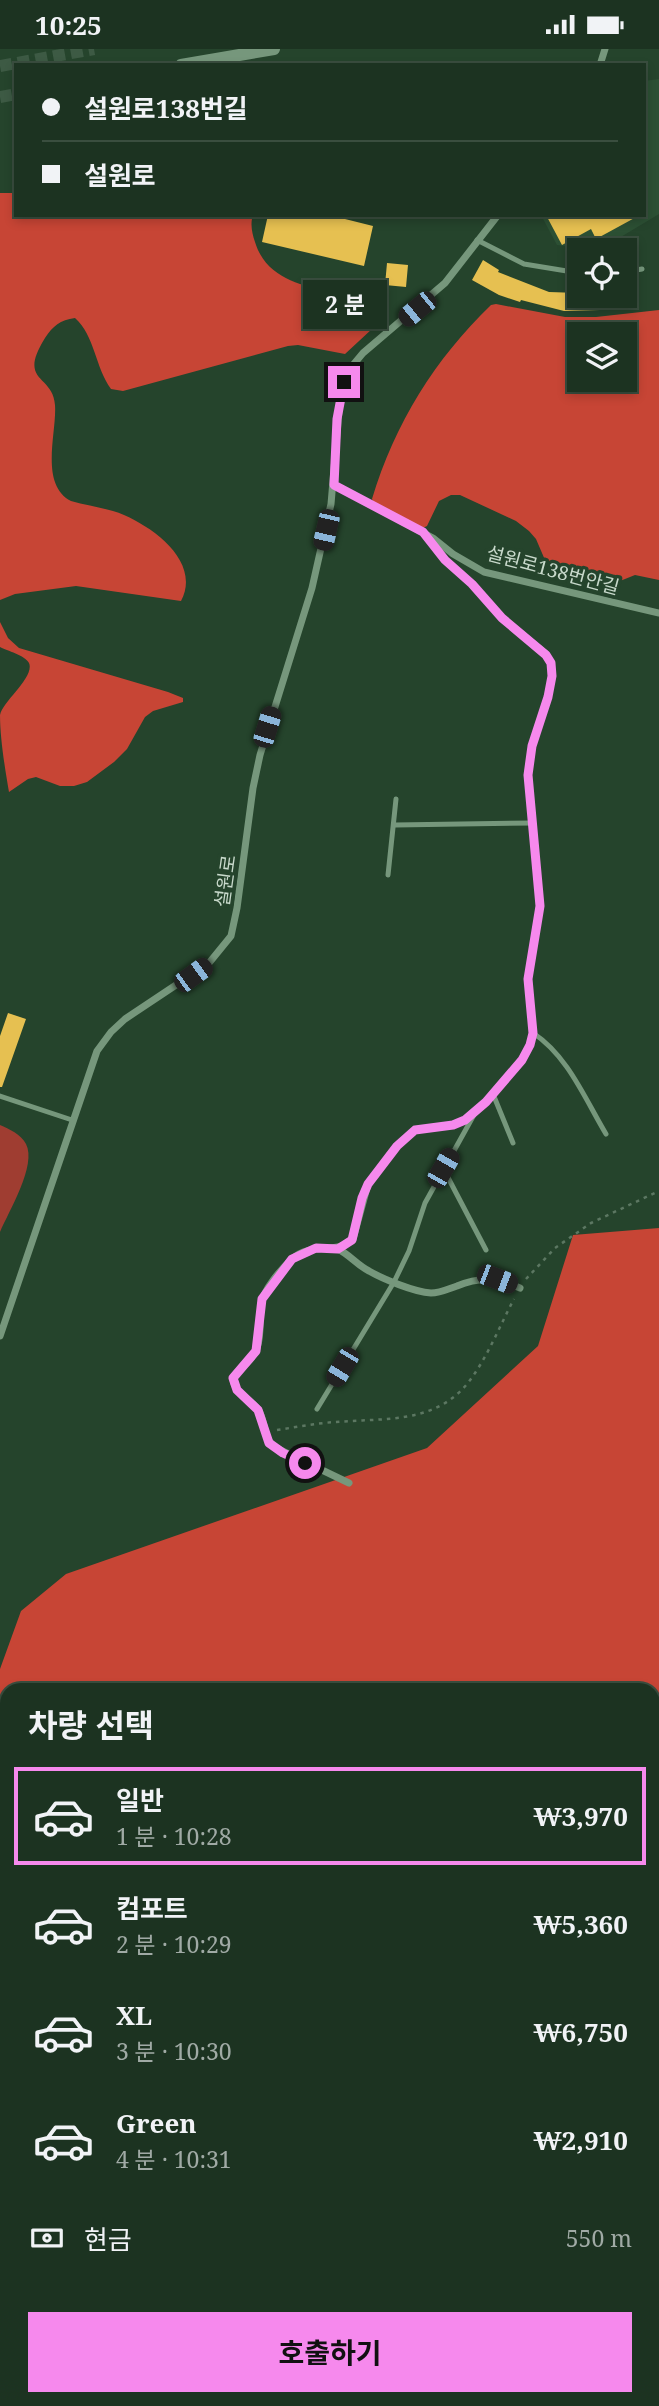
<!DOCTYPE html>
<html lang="ko">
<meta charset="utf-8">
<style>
:root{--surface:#1c3321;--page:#253b2a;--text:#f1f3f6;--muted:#a0aaa5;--line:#3a4e3f;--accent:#f689ed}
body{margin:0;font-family:"Noto Serif","Noto Sans KR",serif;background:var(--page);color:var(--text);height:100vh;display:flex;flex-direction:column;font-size:26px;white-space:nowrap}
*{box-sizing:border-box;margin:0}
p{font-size:23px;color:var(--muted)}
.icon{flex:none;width:38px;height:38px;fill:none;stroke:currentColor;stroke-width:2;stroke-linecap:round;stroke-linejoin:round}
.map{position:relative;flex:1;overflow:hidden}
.drawer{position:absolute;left:0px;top:1634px;width:660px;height:723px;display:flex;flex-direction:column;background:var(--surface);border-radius:21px 21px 0 0;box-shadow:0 4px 10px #0003,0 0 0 2px var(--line)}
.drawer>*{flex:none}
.guide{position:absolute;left:14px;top:14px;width:632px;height:154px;border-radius:0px;box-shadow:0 4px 10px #0003,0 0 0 2px var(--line);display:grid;align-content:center;height:154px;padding:0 28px;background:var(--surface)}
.controls{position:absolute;left:567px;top:189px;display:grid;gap:14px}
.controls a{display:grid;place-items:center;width:70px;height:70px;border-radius:0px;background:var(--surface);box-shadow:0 4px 10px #0003,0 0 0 2px var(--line);font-size:35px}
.end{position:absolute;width:32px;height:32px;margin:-16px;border:9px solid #f689ed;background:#111;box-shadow:0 0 0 4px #111}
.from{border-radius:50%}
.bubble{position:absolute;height:49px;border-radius:0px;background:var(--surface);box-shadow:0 4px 10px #0003,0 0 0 2px var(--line);font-size:23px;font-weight:700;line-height:49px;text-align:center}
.car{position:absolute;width:21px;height:42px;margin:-21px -10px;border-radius:9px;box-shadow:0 0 5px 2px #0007;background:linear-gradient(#222 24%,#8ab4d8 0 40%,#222 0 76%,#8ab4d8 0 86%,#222 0)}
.guide b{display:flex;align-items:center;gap:24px;height:66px;font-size:26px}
.guide b+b{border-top:2px solid var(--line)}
.guide i{width:18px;height:18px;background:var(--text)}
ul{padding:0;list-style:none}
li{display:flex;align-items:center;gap:21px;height:98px;margin:0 14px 10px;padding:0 14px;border:4px solid transparent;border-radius:0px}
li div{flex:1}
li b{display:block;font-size:26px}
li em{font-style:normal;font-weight:700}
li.current{border-color:var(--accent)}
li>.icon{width:63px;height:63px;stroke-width:1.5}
h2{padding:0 28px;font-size:32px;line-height:84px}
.pay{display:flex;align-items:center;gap:18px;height:77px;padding:0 28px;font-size:26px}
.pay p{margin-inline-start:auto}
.button{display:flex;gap:14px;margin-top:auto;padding:14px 28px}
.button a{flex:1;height:80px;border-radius:0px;background:var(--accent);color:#111;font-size:28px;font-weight:700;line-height:80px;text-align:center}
.status{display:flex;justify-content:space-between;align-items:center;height:49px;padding:0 35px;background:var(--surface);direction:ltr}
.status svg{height:19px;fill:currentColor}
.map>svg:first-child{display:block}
</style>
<div class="status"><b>10:25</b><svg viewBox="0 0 49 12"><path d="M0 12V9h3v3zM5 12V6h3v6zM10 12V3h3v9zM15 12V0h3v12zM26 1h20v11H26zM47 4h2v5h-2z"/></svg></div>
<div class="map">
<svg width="659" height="2357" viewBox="0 0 659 2357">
<rect width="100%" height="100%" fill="#25442c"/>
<path fill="#2c5034" d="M 659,30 L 659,165 L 614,192 L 581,199 L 557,196 L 541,166 L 644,166 L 644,32 Z"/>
<path fill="#9f3d31" d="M 0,1076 C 9,1080 21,1085 26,1095 C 37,1116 9,1162 0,1183 Z"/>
<path fill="#c74535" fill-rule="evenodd" d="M 0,144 L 16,144 L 16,166 L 253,166 C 250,175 252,184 255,193 C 275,259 377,231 386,267 L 345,305 L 298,296 L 288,297 L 123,342 L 111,340 C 95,318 95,287 75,269 C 60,271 53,277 45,289 C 17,334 53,325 55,356 C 57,384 39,435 71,452 C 88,457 108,459 124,466 C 156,480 201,514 181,552 L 76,537 L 15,545 L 0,551 Z
M 496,255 L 565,268 L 596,268 L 659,261 L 659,531 L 635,526 L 610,536 L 600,536 L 555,524 L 548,518 L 536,490 L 529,482 L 516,472 L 460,446 L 451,446 L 439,452 L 427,477 L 423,479 L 374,454 L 372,450 C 395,374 435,310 491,256 ZM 579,285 L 625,285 L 625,331 L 579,331 Z
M 0,573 L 8,589 L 19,599 L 168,643 L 183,649 L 183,653 L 153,662 L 145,668 L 127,700 L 114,713 L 87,733 L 74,737 L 60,737 L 36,728 L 28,730 L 9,743 C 5,720 0,689 0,666 C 3,652 35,628 29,614 C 25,606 7,602 0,598 Z
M 659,1179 L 659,2357 L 94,2357 L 70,2354 L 65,2350 L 653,2350 L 653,1642 L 7,1642 L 7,1736 L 0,1712 L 0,1620 L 21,1562 L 66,1525 L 427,1399 L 538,1297 L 573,1186 Z
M 7,1948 L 7,2306 L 0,2300 L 0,1952 Z"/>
<path fill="#e6c051" d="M 268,166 L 329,166 L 373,177 L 364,217 L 262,193 Z
M 546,166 L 640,166 L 596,190 L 591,180 L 562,196 Z
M 483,211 L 499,221 L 498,223 L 549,243 L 579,244 L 579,247 L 634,247 L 635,260 L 564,262 L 521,251 L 520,253 L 499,246 L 472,231 Z
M 387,214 L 408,216 L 406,238 L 385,236 Z
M 8,964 L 26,970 L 2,1038 L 0,1038 L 0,987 Z"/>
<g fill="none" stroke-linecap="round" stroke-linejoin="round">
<path stroke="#3d5a44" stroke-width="12" stroke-dasharray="12 6" stroke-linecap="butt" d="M 0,17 L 94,0
M 0,48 L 16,45"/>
<path stroke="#5c7762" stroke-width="2.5" stroke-dasharray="3.5 5" stroke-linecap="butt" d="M 526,1230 L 555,1199 L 591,1174 L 659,1142
M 277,1381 C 297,1378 317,1374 336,1373 C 383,1369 434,1375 467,1335 C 487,1310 499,1278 514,1250"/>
<path stroke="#76977c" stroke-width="5" d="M 477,191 L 524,215 L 579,224
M 625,223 L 642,220
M 395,776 L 533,774
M 388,826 L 396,750
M 533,984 C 568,1007 585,1050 606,1085
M 493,1045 L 513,1094
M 0,1047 L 72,1071
M 443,1119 L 486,1201
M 317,1360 L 394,1233 L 409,1202 L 425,1154 L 475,1064"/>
<path stroke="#76977c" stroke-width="7" d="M 600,16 L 605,0
M 334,436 L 433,489 L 453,505 L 484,523 L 659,564
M 338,1200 C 350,1206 357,1216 369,1222 C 383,1230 414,1243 431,1244 C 440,1244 448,1240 457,1237 C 481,1227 497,1229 520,1239
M 0,1287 L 97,1002 L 111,983 L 125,970 L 209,914 L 231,887 L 237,859 L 253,739 L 260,706 L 312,539 L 331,455 L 340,350 L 344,333 L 353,316 L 363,304 L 445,234 L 498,166
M 349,1434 L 274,1398 C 263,1388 266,1372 258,1360 C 250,1349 233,1344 233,1329 C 240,1318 253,1312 257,1299 C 262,1286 259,1270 261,1255 C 264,1240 281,1220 292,1210 C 312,1192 335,1207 353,1190 L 368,1135 L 397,1097 L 415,1081 L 453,1076 L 465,1071 L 486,1053 L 522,1011 L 530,996 L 533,984 L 528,930 L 540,857 L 528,725 L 532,697 L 548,648 L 552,627 L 551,614 L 546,605 L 502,569 L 472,535 L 445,511 L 423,483
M 0,2319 L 7,2321
M 81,2350 L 96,2357"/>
<path stroke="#76977c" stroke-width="12" d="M 181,16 L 274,0"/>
</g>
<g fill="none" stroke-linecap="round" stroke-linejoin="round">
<path stroke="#f689ed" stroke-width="9" d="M 305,1414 L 283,1404 L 269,1394 L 258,1361 L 237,1341 L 233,1329 L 256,1302 L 262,1250 L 292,1210 L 316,1199 L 338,1200 L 352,1191 L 362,1149 L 368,1135 L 397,1097 L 415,1081 L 453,1076 L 465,1071 L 486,1053 L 522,1011 L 530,996 L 533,984 L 528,930 L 540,857 L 528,726 L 532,697 L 548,648 L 552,627 L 551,614 L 546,606 L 502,569 L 472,535 L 445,511 L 423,483 L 334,436 L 337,370 L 344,333"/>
</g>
<g text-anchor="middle" stroke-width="7" stroke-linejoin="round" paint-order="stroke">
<g font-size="19" fill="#c8d9cb" stroke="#25442c">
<text transform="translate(553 521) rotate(15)" y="7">설원로138번안길</text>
<text transform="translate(225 832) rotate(-82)" y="7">설원로</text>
</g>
</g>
</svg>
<div class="controls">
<a><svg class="icon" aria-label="locate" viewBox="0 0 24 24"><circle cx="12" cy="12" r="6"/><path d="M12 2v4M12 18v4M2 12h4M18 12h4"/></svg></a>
<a><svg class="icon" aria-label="layers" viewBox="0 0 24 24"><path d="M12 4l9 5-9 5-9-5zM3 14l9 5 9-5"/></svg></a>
</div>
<i class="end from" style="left:305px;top:1414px"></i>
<i class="end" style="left:344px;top:333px"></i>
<div class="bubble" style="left:303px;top:231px;width:84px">2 분</div>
<i class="car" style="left:417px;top:260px;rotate:231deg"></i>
<i class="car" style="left:326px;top:481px;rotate:193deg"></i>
<i class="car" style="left:267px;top:678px;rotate:17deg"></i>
<i class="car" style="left:193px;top:926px;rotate:54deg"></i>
<i class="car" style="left:443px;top:1119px;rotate:30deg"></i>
<i class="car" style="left:497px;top:1230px;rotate:111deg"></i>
<i class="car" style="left:342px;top:1318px;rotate:211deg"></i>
<div class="guide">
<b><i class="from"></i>설원로138번길</b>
<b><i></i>설원로</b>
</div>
<section class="drawer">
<h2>차량 선택</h2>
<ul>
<li class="current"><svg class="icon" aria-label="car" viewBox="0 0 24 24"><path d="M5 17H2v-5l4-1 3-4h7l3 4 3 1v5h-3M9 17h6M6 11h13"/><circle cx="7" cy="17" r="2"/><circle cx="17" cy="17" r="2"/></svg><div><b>일반</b><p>1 분 · 10:28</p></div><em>₩3,970</em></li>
<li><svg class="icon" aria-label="car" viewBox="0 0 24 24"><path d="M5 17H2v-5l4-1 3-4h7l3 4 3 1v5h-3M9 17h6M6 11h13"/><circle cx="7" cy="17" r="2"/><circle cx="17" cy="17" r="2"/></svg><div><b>컴포트</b><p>2 분 · 10:29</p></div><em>₩5,360</em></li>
<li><svg class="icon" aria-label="car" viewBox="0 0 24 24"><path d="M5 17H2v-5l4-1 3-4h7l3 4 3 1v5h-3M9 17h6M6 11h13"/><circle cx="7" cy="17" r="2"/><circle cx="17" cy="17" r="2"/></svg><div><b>XL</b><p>3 분 · 10:30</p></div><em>₩6,750</em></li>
<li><svg class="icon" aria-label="car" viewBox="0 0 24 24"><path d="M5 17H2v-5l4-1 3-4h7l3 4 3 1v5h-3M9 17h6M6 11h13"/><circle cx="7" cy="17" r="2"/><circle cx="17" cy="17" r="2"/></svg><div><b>Green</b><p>4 분 · 10:31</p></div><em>₩2,910</em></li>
</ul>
<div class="pay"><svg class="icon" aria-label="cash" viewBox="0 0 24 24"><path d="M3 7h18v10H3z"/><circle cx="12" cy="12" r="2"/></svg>현금<p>550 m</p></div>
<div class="button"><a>호출하기</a></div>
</section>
</div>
